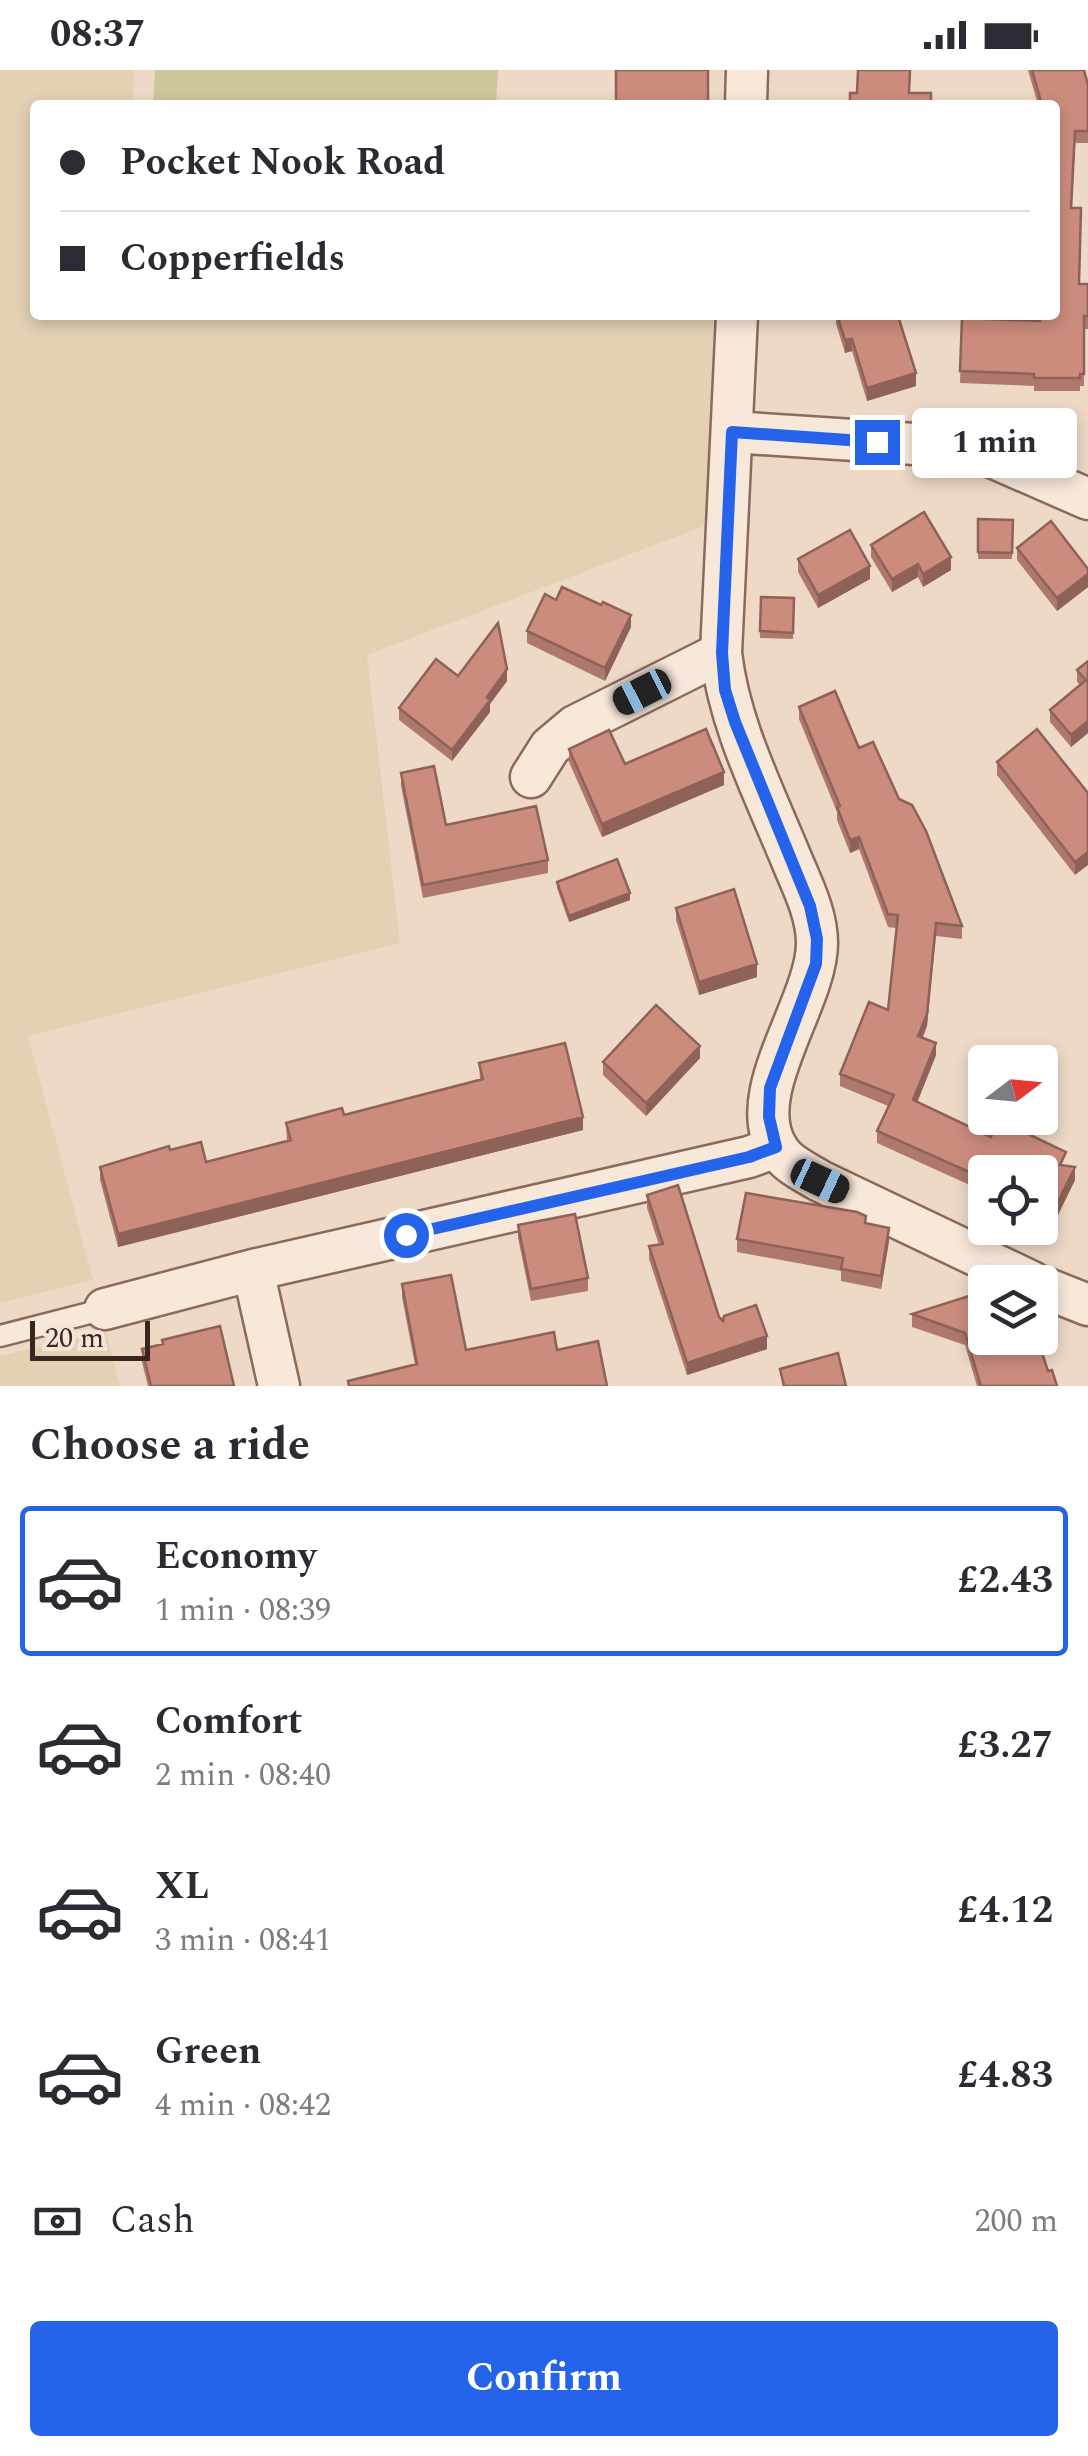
<!DOCTYPE html>
<meta charset="utf-8">
<style>
:root{--surface:#fff;--page:#f2f2f3;--text:#2b2b33;--muted:#7c7c81;--line:#e1e1e2;--accent:#2563eb}
body{margin:0;font-family:Spectral,serif;background:var(--page);color:var(--text);height:100vh;display:flex;flex-direction:column;font-size:38px;white-space:nowrap}
*{box-sizing:border-box;margin:0}
p{font-size:32px;color:var(--muted)}
.icon{flex:none;width:55px;height:55px;fill:none;stroke:currentColor;stroke-width:2;stroke-linecap:round;stroke-linejoin:round}
.map{position:relative;height:1316px;overflow:hidden}
.panel{display:flex;flex-direction:column;background:var(--surface);flex:1}
.panel>*{flex:none}
.guide{position:absolute;left:30px;top:30px;width:1030px;height:220px;border-radius:10px;box-shadow:0 5px 15px #0003;display:grid;align-content:center;height:220px;padding:0 30px;background:var(--surface)}
.needle{width:65px;rotate:74deg}
.controls{position:absolute;left:968px;top:975px;display:grid;gap:20px}
.controls a{display:grid;place-items:center;width:90px;height:90px;border-radius:10px;background:var(--surface);box-shadow:0 5px 15px #0003;font-size:50px}
.scale{position:absolute;left:30px;bottom:25px;width:120px;box-sizing:border-box;padding-left:10px;border:5px solid #3a2620;border-top:0;font-size:28px;line-height:35px;white-space:nowrap;color:#3a2620;-webkit-text-stroke:8px #f5e5d6;paint-order:stroke}
.end{position:absolute;width:45px;height:45px;margin:-22px;border:12px solid #2563eb;background:#fff;box-shadow:0 0 0 5px #fff}
.from{border-radius:50%}
.bubble{position:absolute;height:70px;border-radius:10px;background:var(--surface);box-shadow:0 5px 15px #0003;font-size:32px;font-weight:700;line-height:70px;text-align:center}
.car{position:absolute;width:30px;height:60px;margin:-30px -15px;border-radius:12px;box-shadow:0 0 8px 2px #0007;background:linear-gradient(#222 24%,#8ab4d8 0 40%,#222 0 76%,#8ab4d8 0 86%,#222 0)}
.guide b{display:flex;align-items:center;gap:35px;height:95px;font-size:38px}
.guide b+b{border-top:2px solid var(--line)}
.guide i{width:25px;height:25px;background:var(--text)}
ul{padding:0;list-style:none}
li{display:flex;align-items:center;gap:30px;height:150px;margin:0 20px 15px;padding:0 10px;border:5px solid transparent;border-radius:10px}
li div{flex:1}
li b{display:block;font-size:38px}
li em{font-style:normal;font-weight:700}
li.on{border-color:var(--accent)}
li>.icon{width:90px;height:90px;stroke-width:1.5}
h2{padding:0 30px;font-size:45px;line-height:120px}
.pay{display:flex;align-items:center;gap:25px;height:110px;padding:0 30px;font-size:38px}
.pay p{margin-inline-start:auto}
.primary-button{display:flex;gap:20px;margin-top:auto;padding:20px 30px}
.primary-button a{flex:1;height:115px;border-radius:10px;background:var(--accent);color:#fff;font-size:40px;font-weight:700;line-height:115px;text-align:center}
.status{display:flex;justify-content:space-between;align-items:center;height:70px;padding:0 50px;background:var(--surface);direction:ltr}
.status svg{height:28px;fill:currentColor}
.map>svg:first-child{display:block}
</style>
<div class="status"><b>08:37</b><svg viewBox="0 0 49 12"><path d="M0 12V9h3v3zM5 12V6h3v6zM10 12V3h3v9zM15 12V0h3v12zM26 1h20v11H26zM47 4h2v5h-2z"/></svg></div>
<div class="map">
<svg width="1088" height="1316" viewBox="0 0 1088 1316">
<rect width="100%" height="100%" fill="#eed9c7"/>
<path fill="#e3d1b4" d="M 0,0 L 134,0 L 133,35 L 35,35 L 35,245 L 713,245 L 712,453 L 367,585 L 400,873 L 28,966 L 93,1210 L 0,1233 Z
M 106,1261 L 120,1316 L 0,1316 L 0,1286 Z"/>
<path fill="#ccc69b" d="M 155,0 L 498,0 L 496,35 L 153,35 Z"/>
<g fill="none" stroke-linecap="round" stroke-linejoin="round">
<defs>
<path id="service" d="M 0,1266 L 105,1239"/>
<path id="minor" d="M 746,35 L 747,0
M 737,245 L 721,583 C 729,654 763,720 790,786 C 801,813 817,843 817,873 C 817,933 742,1024 778,1079 C 787,1094 805,1102 820,1111 L 1032,1212
M 732,362 L 945,376 L 985,384 L 1088,429
M 531,707 L 550,677 L 575,656 L 721,583
M 253,1200 L 279,1316
M 1040,1216 L 1088,1235
M 105,1239 L 253,1200 L 749,1087 L 776,1077"/>
</defs>
<use href="#service" stroke="#896a5c" stroke-width="25"/>
<use href="#minor" stroke="#896a5c" stroke-width="45"/>
<use href="#service" stroke="#f8e8da" stroke-width="20"/>
<use href="#minor" stroke="#f8e8da" stroke-width="40"/>
</g>
<path fill="#af786c" d="M 1028,0 L 1084,0 L 1088,15 L 1088,73 L 1075,73 L 1072,138 L 1079,214 L 1088,214 L 1088,259 L 1084,259 L 1084,316 L 1080,316 L 1080,321 L 1034,321 L 1034,316 L 960,313 L 962,248 L 1040,251 L 1055,35 L 1038,35 Z
M 836,245 L 895,245 L 916,316 L 867,331 L 852,281 L 845,283 L 836,254 Z
M 978,449 L 1013,450 L 1012,489 L 978,489 Z
M 871,475 L 951,500 L 923,517 L 918,507 L 892,522 L 871,487 Z
M 1017,478 L 1088,499 L 1088,517 L 1057,541 L 1017,490 Z
M 798,489 L 870,509 L 818,538 L 798,502 Z
M 761,527 L 794,528 L 793,569 L 760,568 Z
M 556,530 L 631,557 L 605,611 L 527,573 L 527,561 Z
M 1088,591 L 1088,663 L 1071,677 L 1050,652 L 1050,640 L 1080,615 L 1077,612 L 1077,600 Z
M 458,606 L 507,611 L 490,634 L 490,642 L 452,691 L 399,650 L 399,638 Z
M 799,637 L 859,678 L 899,729 L 962,856 L 962,869 L 936,866 L 927,956 L 923,967 L 936,985 L 917,1032 L 991,1067 L 1065,1096 L 1075,1110 L 1054,1153 L 1040,1147 L 1040,1102 L 985,1102 L 985,1122 L 877,1073 L 877,1061 L 888,1036 L 840,1016 L 840,1004 L 888,940 L 896,858 L 888,857 L 859,779 L 850,783 L 837,750 L 837,742 L 799,649 Z
M 569,679 L 625,694 L 724,715 L 602,767 L 569,692 Z
M 997,692 L 1088,723 L 1075,805 L 997,705 Z
M 401,703 L 446,755 L 548,790 L 548,803 L 423,828 L 401,716 Z
M 557,812 L 630,830 L 569,852 L 557,818 Z
M 676,838 L 757,907 L 699,925 L 676,850 Z
M 700,988 L 646,1046 L 603,1005 L 603,992 Z
M 479,993 L 583,1060 L 118,1177 L 100,1110 L 100,1097 L 170,1080 L 206,1092 L 287,1071 L 286,1053 L 344,1045 L 480,1010 Z
M 647,1125 L 719,1247 L 767,1279 L 687,1305 L 649,1189 L 649,1176 L 659,1175 L 647,1138 Z
M 866,1154 L 889,1171 L 881,1219 L 841,1211 L 841,1201 L 737,1182 L 737,1169 Z
M 518,1155 L 588,1208 L 588,1221 L 531,1231 L 518,1168 Z
M 402,1214 L 466,1280 L 557,1280 L 607,1316 L 348,1316 L 348,1311 L 415,1295 L 402,1227 Z
M 912,1244 L 982,1246 L 1048,1301 L 1057,1316 L 977,1316 L 965,1275 L 912,1257 Z
M 162,1270 L 234,1316 L 148,1316 L 142,1292 L 142,1279 L 162,1275 Z"/>
<path fill="#8e6258" d="M 852,269 L 852,281 L 845,283 L 845,270 Z
M 916,303 L 916,316 L 867,331 L 867,318 Z
M 951,487 L 951,500 L 923,517 L 923,504 Z
M 918,494 L 918,507 L 892,522 L 892,509 Z
M 870,496 L 870,509 L 818,538 L 818,525 Z
M 1088,504 L 1088,517 L 1057,541 L 1057,528 Z
M 631,545 L 631,557 L 605,611 L 605,598 Z
M 507,599 L 507,611 L 490,634 L 490,642 L 452,691 L 452,680 L 487,627 Z
M 1088,651 L 1088,663 L 1071,677 L 1071,665 Z
M 724,702 L 724,715 L 602,767 L 602,754 Z
M 859,767 L 859,779 L 850,783 L 850,770 Z
M 1088,782 L 1088,795 L 1075,805 L 1075,792 Z
M 630,823 L 630,830 L 569,852 L 569,846 Z
M 936,853 L 927,956 L 918,978 L 918,966 Z
M 757,894 L 757,907 L 699,925 L 699,912 Z
M 936,973 L 936,985 L 913,1043 L 913,1030 Z
M 700,976 L 700,988 L 646,1046 L 646,1033 Z
M 583,1047 L 583,1060 L 118,1177 L 118,1164 Z
M 1075,1097 L 1075,1110 L 1054,1153 L 1054,1140 Z
M 889,1158 L 889,1171 L 881,1219 L 881,1206 Z
M 767,1266 L 767,1279 L 687,1305 L 687,1293 Z"/>
<path fill="#cb8c7d" stroke="#8e6258" stroke-width="2.5" d="M 616,0 L 708,0 L 708,35 L 616,35 Z
M 858,0 L 910,0 L 909,23 L 931,23 L 931,35 L 850,35 L 850,23 L 857,23 Z
M 1032,0 L 1084,0 L 1088,15 L 1088,61 L 1075,61 L 1071,138 L 1081,138 L 1079,214 L 1088,214 L 1088,246 L 1084,246 L 1084,304 L 1080,304 L 1080,308 L 1034,308 L 1034,304 L 960,301 L 962,248 L 1040,251 L 1040,245 L 1055,245 L 1055,35 L 1042,35 Z
M 837,245 L 898,246 L 916,303 L 867,318 L 852,269 L 845,270 Z
M 924,442 L 951,487 L 923,504 L 918,494 L 892,509 L 871,475 Z
M 978,449 L 1013,450 L 1012,483 L 978,482 Z
M 1051,451 L 1088,499 L 1088,504 L 1057,528 L 1017,478 Z
M 850,460 L 870,496 L 818,525 L 798,489 Z
M 562,517 L 601,535 L 603,532 L 631,545 L 605,598 L 527,561 L 545,524 L 556,530 Z
M 761,527 L 794,528 L 793,563 L 760,561 Z
M 498,553 L 507,599 L 487,627 L 490,630 L 452,680 L 399,638 L 436,589 L 458,606 Z
M 1088,591 L 1088,651 L 1071,665 L 1050,640 L 1086,610 L 1077,600 Z
M 835,621 L 859,678 L 873,672 L 899,729 L 912,735 L 926,761 L 962,856 L 936,853 L 927,944 L 918,966 L 936,973 L 913,1030 L 991,1067 L 999,1050 L 1066,1082 L 1060,1095 L 1075,1097 L 1054,1140 L 1040,1134 L 1040,1102 L 985,1102 L 985,1109 L 877,1061 L 894,1025 L 840,1004 L 869,932 L 888,940 L 898,845 L 888,844 L 859,767 L 850,770 L 837,737 L 840,736 L 799,637 Z
M 706,659 L 724,702 L 602,754 L 569,679 L 609,660 L 625,694 Z
M 1037,659 L 1088,723 L 1088,782 L 1075,792 L 997,692 Z
M 434,696 L 446,755 L 536,736 L 548,790 L 423,815 L 401,703 Z
M 617,789 L 630,823 L 569,846 L 557,812 Z
M 734,819 L 757,894 L 699,912 L 676,838 Z
M 656,935 L 700,976 L 646,1033 L 603,992 Z
M 565,973 L 583,1047 L 118,1164 L 100,1097 L 169,1076 L 170,1080 L 201,1072 L 206,1092 L 291,1070 L 286,1053 L 342,1038 L 344,1045 L 483,1009 L 479,993 Z
M 678,1115 L 719,1247 L 723,1251 L 724,1246 L 756,1235 L 767,1266 L 687,1293 L 649,1176 L 663,1174 L 647,1125 Z
M 746,1123 L 857,1142 L 866,1146 L 865,1153 L 889,1158 L 881,1206 L 841,1199 L 843,1188 L 737,1169 Z
M 575,1144 L 588,1208 L 531,1219 L 518,1155 Z
M 451,1205 L 466,1280 L 554,1262 L 557,1280 L 598,1271 L 607,1316 L 349,1316 L 348,1311 L 417,1294 L 402,1214 Z
M 975,1224 L 982,1246 L 985,1245 L 985,1268 L 1037,1268 L 1048,1301 L 1052,1300 L 1057,1316 L 981,1316 L 965,1263 L 912,1244 Z
M 220,1256 L 234,1316 L 151,1316 L 142,1279 L 163,1274 L 162,1270 Z
M 838,1283 L 846,1316 L 784,1316 L 780,1299 Z"/>
<g fill="none" stroke-linecap="round" stroke-linejoin="round">
<path stroke="#2563eb" stroke-width="12" d="M 406,1165 L 749,1087 L 776,1077 L 769,1047 L 770,1018 L 816,894 L 817,869 L 810,836 L 735,652 L 725,620 L 722,583 L 732,362 L 877,372"/>
</g>
</svg>
<div class="controls">
<a><svg class="needle" viewBox="-14 -14 28 28"><path d="M0-13l5 13h-10z" fill="#e53935"/><path d="M0 13l5-13h-10z" fill="#7c7c81"/></svg></a>
<a><svg class="icon" aria-label="locate" viewBox="0 0 24 24"><circle cx="12" cy="12" r="6"/><path d="M12 2v4M12 18v4M2 12h4M18 12h4"/></svg></a>
<a><svg class="icon" aria-label="layers" viewBox="0 0 24 24"><path d="M12 4l9 5-9 5-9-5zM3 14l9 5 9-5"/></svg></a>
</div>
<div class="scale">20 m</div>
<i class="end from" style="left:406px;top:1165px"></i>
<i class="end" style="left:877px;top:372px"></i>
<div class="bubble" style="left:912px;top:338px;width:165px">1 min</div>
<i class="car" style="left:642px;top:622px;rotate:243deg"></i>
<i class="car" style="left:820px;top:1111px;rotate:115deg"></i>
<div class="guide">
<b><i class="from"></i>Pocket Nook Road</b>
<b><i></i>Copperfields</b>
</div>
</div>
<section class="panel">
<h2>Choose a ride</h2>
<ul>
<li class="on"><svg class="icon" aria-label="car" viewBox="0 0 24 24"><path d="M5 17H2v-5l4-1 3-4h7l3 4 3 1v5h-3M9 17h6M6 11h13"/><circle cx="7" cy="17" r="2"/><circle cx="17" cy="17" r="2"/></svg><div><b>Economy</b><p>1 min · 08:39</p></div><em>£2.43</em></li>
<li><svg class="icon" aria-label="car" viewBox="0 0 24 24"><path d="M5 17H2v-5l4-1 3-4h7l3 4 3 1v5h-3M9 17h6M6 11h13"/><circle cx="7" cy="17" r="2"/><circle cx="17" cy="17" r="2"/></svg><div><b>Comfort</b><p>2 min · 08:40</p></div><em>£3.27</em></li>
<li><svg class="icon" aria-label="car" viewBox="0 0 24 24"><path d="M5 17H2v-5l4-1 3-4h7l3 4 3 1v5h-3M9 17h6M6 11h13"/><circle cx="7" cy="17" r="2"/><circle cx="17" cy="17" r="2"/></svg><div><b>XL</b><p>3 min · 08:41</p></div><em>£4.12</em></li>
<li><svg class="icon" aria-label="car" viewBox="0 0 24 24"><path d="M5 17H2v-5l4-1 3-4h7l3 4 3 1v5h-3M9 17h6M6 11h13"/><circle cx="7" cy="17" r="2"/><circle cx="17" cy="17" r="2"/></svg><div><b>Green</b><p>4 min · 08:42</p></div><em>£4.83</em></li>
</ul>
<div class="pay"><svg class="icon" aria-label="cash" viewBox="0 0 24 24"><path d="M3 7h18v10H3z"/><circle cx="12" cy="12" r="2"/></svg>Cash<p>200 m</p></div>
<div class="primary-button"><a>Confirm</a></div>
</section>
